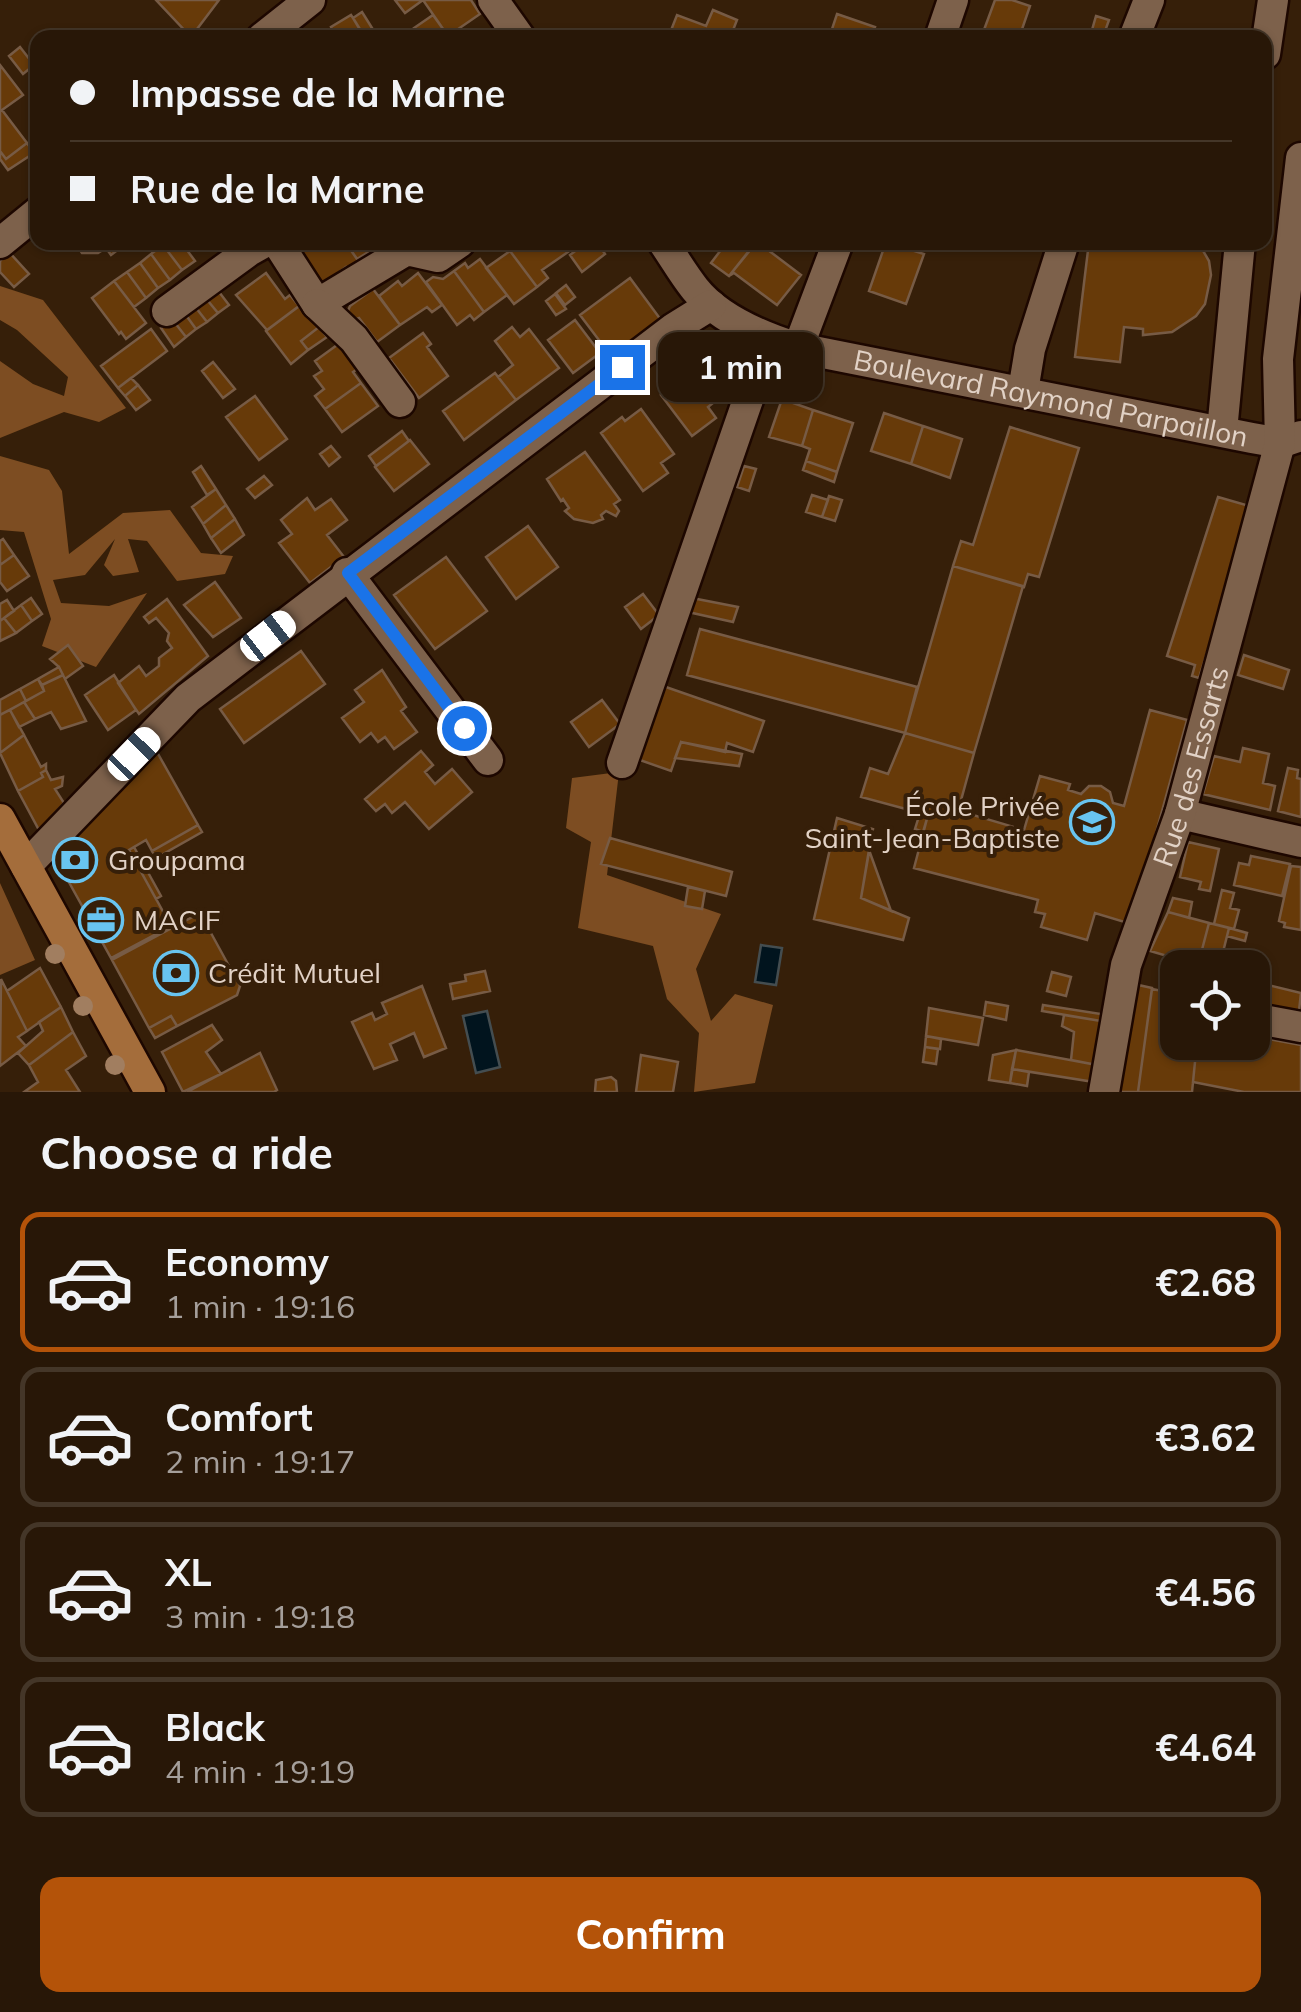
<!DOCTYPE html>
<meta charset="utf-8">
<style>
:root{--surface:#281707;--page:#302011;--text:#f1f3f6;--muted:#a59f9b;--line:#443628;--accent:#b45309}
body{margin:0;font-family:Mulish,sans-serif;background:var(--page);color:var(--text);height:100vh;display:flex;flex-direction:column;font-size:38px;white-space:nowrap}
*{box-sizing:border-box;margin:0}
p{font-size:32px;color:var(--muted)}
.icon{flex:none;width:55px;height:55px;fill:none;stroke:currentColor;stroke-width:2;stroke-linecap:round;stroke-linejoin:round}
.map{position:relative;height:1092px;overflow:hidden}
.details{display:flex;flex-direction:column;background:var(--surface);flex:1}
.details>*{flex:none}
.top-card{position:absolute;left:30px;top:30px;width:1242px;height:220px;border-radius:20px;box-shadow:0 2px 8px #0004,0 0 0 2px var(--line);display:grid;align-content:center;height:220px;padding:0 40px;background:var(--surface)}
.tools{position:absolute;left:1160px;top:950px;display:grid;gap:20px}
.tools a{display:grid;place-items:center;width:110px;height:110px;border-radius:20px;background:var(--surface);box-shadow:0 2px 8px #0004,0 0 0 2px var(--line);font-size:50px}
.end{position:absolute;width:45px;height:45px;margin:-22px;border:12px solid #1a73e8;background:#fff;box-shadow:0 0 0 5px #fff}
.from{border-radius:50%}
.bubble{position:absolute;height:70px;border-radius:20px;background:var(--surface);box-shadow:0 2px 8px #0004,0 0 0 2px var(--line);font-size:32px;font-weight:700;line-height:70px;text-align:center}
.car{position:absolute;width:30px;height:60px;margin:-30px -15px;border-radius:12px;box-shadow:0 0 8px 2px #0007;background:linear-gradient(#fff 24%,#345 0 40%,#fff 0 76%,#345 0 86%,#fff 0)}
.top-card b{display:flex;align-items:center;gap:35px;height:95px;font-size:38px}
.top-card b+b{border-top:2px solid var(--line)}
.top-card i{width:25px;height:25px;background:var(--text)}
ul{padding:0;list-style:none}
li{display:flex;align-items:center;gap:30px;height:140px;margin:0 20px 15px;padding:0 20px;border:5px solid var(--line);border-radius:20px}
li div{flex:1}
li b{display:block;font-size:38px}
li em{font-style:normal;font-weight:700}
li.on{border-color:var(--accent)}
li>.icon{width:90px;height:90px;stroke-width:1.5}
h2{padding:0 40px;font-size:45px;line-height:120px}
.primary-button{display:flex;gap:20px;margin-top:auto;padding:20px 40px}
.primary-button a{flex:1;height:115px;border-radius:20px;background:var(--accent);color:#fff;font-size:40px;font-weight:700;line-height:115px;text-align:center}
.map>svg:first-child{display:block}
</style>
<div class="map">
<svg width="1301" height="1092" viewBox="0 0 1301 1092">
<rect width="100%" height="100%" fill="#361f09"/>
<path fill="#7d4d22" d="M 0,286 L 43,300 L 126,408 L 99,422 L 64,412 L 0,438 L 0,361 L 33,384 L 64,396 L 68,377 L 17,330 L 0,320 Z
M 0,456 L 49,470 L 62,491 L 69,554 L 123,513 L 170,510 L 201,553 L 233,556 L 225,574 L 177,581 L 147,541 L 128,539 L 139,572 L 113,576 L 104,565 L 115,539 L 85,575 L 53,580 L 61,603 L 109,606 L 147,593 L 96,667 L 42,646 L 51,619 L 24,532 L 0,530 Z
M 619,772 L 607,875 L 721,914 L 696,969 L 711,1021 L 735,994 L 773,1005 L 755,1083 L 694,1092 L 699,1033 L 667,999 L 653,946 L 578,928 L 591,842 L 566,828 L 572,778 Z
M 0,883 L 35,960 L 0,975 Z"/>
<path fill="#01141e" stroke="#444d50" stroke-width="2.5" d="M 761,945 L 782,948 L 776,985 L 755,982 Z
M 487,1011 L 500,1067 L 476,1073 L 463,1016 Z"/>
<path fill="#673a09" stroke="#775b45" stroke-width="2.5" d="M 156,0 L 219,0 L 191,37 Z
M 395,0 L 423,0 L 405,13 Z
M 423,0 L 471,0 L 480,14 L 448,36 Z
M 995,0 L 1012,0 L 1030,6 L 1019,38 L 981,38 Z
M 713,10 L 737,20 L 730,38 L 668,38 L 677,15 L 706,26 Z
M 362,12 L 372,28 L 363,34 L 353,18 Z
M 837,14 L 875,27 L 871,38 L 829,38 Z
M 351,15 L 353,18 L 365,38 L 337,38 L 331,27 Z
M 433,15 L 448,36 L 445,38 L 421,38 L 414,28 Z
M 1096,16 L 1109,20 L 1104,34 L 1092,30 Z
M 20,47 L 34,65 L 23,74 L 9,56 Z
M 0,65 L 23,95 L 2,110 L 27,143 L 6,159 L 0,151 Z
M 27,143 L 34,153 L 8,170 L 0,159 L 0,151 L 6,159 Z
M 82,242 L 128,242 L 111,255 L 106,248 L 98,253 L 82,253 L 77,246 Z
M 167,242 L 181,242 L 195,261 L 182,270 L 163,245 Z
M 315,242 L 345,242 L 360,263 L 349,271 L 346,267 L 321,286 L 301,253 Z
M 345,242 L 383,242 L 383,243 L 357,259 Z
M 520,242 L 561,242 L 568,252 L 542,270 L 548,278 L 537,287 L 510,251 Z
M 597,242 L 605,254 L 582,272 L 570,255 L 587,242 Z
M 727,242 L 756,243 L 729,276 L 711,263 Z
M 756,242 L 771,242 L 768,250 L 801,275 L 777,305 L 734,273 L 729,276 Z
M 886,242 L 924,254 L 906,304 L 869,291 Z
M 1089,242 L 1198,242 L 1209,261 L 1211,275 L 1205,304 L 1196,316 L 1172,332 L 1143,335 L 1143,329 L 1124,327 L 1120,362 L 1075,357 Z
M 163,245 L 182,270 L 170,280 L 151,254 Z
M 510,251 L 537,287 L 514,304 L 486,268 Z
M 9,252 L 29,274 L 14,287 L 0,272 L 0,261 Z
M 151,254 L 170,280 L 158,288 L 140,263 Z
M 480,259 L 507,295 L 484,312 L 454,271 L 465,263 L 468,268 Z
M 140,263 L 158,288 L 146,298 L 127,272 Z
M 454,271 L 484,312 L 474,320 L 470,315 L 457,325 L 426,282 L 433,277 L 443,279 Z
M 127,272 L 146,298 L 134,307 L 114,281 Z
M 266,273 L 285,299 L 290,295 L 299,306 L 267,330 L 236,295 Z
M 418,273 L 442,305 L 432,312 L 427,307 L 400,325 L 379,296 L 398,281 L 402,286 Z
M 630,278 L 661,320 L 611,356 L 580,315 Z
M 114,281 L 146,323 L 126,339 L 121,332 L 119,334 L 92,298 Z
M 566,285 L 575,297 L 565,305 L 556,293 Z
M 216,288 L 229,305 L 218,313 L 204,296 Z
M 373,289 L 400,325 L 377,342 L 359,318 L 354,320 L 347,313 L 350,306 Z
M 555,294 L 566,309 L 556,315 L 546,301 Z
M 204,296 L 218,313 L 207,322 L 193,304 Z
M 193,304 L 207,322 L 196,329 L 183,311 Z
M 302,304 L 319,327 L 301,341 L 308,350 L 291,364 L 266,331 Z
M 183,311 L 196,329 L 186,337 L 172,319 Z
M 172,319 L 186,337 L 174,347 L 161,328 Z
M 575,320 L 600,353 L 573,373 L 548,340 Z
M 319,327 L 327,337 L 308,350 L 301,341 Z
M 512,327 L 520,337 L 529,329 L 559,368 L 516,400 L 498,377 L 513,365 L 495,341 Z
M 151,329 L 167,351 L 118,388 L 101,366 Z
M 423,333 L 431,344 L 427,347 L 448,376 L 419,398 L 389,358 Z
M 344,340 L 363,365 L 353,372 L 361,383 L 325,409 L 315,396 L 324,389 L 314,376 L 322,371 L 315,361 Z
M 213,362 L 235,389 L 223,398 L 202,371 Z
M 697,369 L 719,398 L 708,407 L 716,418 L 692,436 L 661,395 Z
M 495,373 L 516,400 L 464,440 L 443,411 Z
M 131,378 L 138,385 L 125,396 L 118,388 Z
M 361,383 L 378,406 L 342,432 L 325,409 Z
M 138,385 L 150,400 L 136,410 L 125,396 Z
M 255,396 L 287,439 L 259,460 L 226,417 Z
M 782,399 L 813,410 L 802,446 L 769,437 Z
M 641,409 L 674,454 L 661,463 L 668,473 L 643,491 L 601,433 L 622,417 L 625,421 Z
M 813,410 L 853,423 L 837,472 L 806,461 L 810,449 L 802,446 Z
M 884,413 L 923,426 L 911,464 L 871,451 Z
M 923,426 L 962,439 L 950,478 L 911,464 Z
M 1010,427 L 1079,448 L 1039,577 L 1028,574 L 1024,587 L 953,566 L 961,541 L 973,545 Z
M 402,431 L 409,441 L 376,466 L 369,456 Z
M 410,440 L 429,464 L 394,491 L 375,467 Z
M 331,446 L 340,457 L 329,466 L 320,454 Z
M 585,452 L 620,500 L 614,504 L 619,511 L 616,516 L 606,511 L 601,515 L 603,519 L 593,523 L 574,519 L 565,511 L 569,508 L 563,499 L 561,501 L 547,479 Z
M 806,461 L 837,472 L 834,482 L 803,470 Z
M 201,466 L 216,489 L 207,495 L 193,472 Z
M 744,466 L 756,469 L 749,491 L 737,487 Z
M 264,476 L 272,485 L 255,498 L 247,489 Z
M 216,489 L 226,505 L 203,524 L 192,507 Z
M 812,495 L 828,500 L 822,517 L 806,512 Z
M 829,496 L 842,500 L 835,521 L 822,517 Z
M 1218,497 L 1253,507 L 1199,678 L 1192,676 L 1195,665 L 1167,656 Z
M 307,498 L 315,510 L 331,499 L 347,520 L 327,535 L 344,557 L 310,583 L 279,543 L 292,534 L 281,520 Z
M 226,505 L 235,519 L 211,538 L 203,524 Z
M 235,519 L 244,535 L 221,553 L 211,538 Z
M 528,526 L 558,567 L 516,599 L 486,557 Z
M 3,539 L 14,555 L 0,565 L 0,541 Z
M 14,555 L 29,576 L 7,591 L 0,582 L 0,565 Z
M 446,557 L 487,611 L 435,649 L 394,595 Z
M 953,566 L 1023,586 L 974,753 L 905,733 Z
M 215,582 L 241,618 L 213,637 L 184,605 Z
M 643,594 L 659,615 L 641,629 L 625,607 Z
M 31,598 L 42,614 L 32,621 L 21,605 Z
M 692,598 L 738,607 L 733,622 L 688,612 Z
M 167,599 L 208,656 L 139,714 L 118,683 L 139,666 L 146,676 L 159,666 L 159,658 L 172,648 L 167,641 L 169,633 L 156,618 L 149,623 L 144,617 Z
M 7,600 L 14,611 L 0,621 L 0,604 Z
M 21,605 L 32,621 L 16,633 L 4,618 Z
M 4,618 L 16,633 L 0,641 L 0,621 Z
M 700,629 L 917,687 L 905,733 L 687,675 Z
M 68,645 L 83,666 L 65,679 L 59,667 L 50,659 Z
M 301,651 L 325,684 L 244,743 L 220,709 Z
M 1244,655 L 1289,670 L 1283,689 L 1238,675 Z
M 59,667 L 63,675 L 42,685 L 38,679 Z
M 382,670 L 406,707 L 401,711 L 417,732 L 394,749 L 385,737 L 378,742 L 371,733 L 360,742 L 342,718 L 364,702 L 355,690 Z
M 63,675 L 86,721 L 61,729 L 51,712 L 35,719 L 24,702 L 44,691 L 42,685 Z
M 114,675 L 136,710 L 108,730 L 85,695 Z
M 38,679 L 44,691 L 26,701 L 20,689 Z
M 663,686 L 764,721 L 753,752 L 727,743 L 725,752 L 681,742 L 671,771 L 637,759 Z
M 20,689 L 26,701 L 0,715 L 0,700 Z
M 602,700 L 620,724 L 589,747 L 571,722 Z
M 24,702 L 35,719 L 19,727 L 10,710 Z
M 10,710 L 24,735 L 0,753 L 0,715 Z
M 1150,710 L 1187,720 L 1131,924 L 1095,913 L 1087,940 L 1041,927 L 1045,914 L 1035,912 L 1038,900 L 914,868 L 928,815 L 861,797 L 870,768 L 888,774 L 905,733 L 974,753 L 960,804 L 968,805 L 966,813 L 1024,830 L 1040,776 L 1070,784 L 1068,790 L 1081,794 L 1089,786 L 1101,786 L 1110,792 L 1113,803 L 1124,806 Z
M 24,735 L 41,767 L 46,764 L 46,770 L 41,773 L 43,777 L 18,791 L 0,753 Z
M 681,742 L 742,754 L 739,766 L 675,758 Z
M 1243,748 L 1269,754 L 1263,783 L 1275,786 L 1270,810 L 1203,794 L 1214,756 L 1240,762 Z
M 421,751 L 433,765 L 425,772 L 435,784 L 452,769 L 472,792 L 429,829 L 405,802 L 392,813 L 385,804 L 376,811 L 365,799 Z
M 157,752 L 198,825 L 152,851 L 146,840 L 129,850 L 171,926 L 111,958 L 55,857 Z
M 1288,768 L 1298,770 L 1297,778 L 1301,779 L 1301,817 L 1278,811 Z
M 46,770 L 51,780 L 63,777 L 62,786 L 55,789 L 64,803 L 39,830 L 18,791 L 43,777 L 41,773 Z
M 920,813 L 928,815 L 923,832 L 915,829 Z
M 837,818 L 873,829 L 861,898 L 909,918 L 903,940 L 814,919 Z
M 198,825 L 202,832 L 156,858 L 152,851 Z
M 610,838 L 732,872 L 726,896 L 601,864 Z
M 1188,842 L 1219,849 L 1210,891 L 1199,889 L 1201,882 L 1180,877 Z
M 134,847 L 161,896 L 156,899 L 129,850 Z
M 869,850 L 891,911 L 861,898 Z
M 1251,856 L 1290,864 L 1282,896 L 1234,885 L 1239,863 L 1249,865 Z
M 1291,866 L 1301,867 L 1301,930 L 1284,927 L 1285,923 L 1279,921 Z
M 688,887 L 705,891 L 702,909 L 685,906 Z
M 1222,890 L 1234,893 L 1230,908 L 1239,910 L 1234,929 L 1214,924 Z
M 1173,898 L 1192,902 L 1189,918 L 1168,912 Z
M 1168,912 L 1209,923 L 1198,965 L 1150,951 Z
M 200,913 L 240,986 L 237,995 L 177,1026 L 171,1016 L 149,1028 L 112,960 Z
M 1209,923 L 1229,928 L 1219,968 L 1198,965 Z
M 1229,928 L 1247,933 L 1245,941 L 1227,936 Z
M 40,968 L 61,1007 L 27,1031 L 7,991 Z
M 485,971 L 490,991 L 453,999 L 450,984 L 466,981 L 465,975 Z
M 1052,972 L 1071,977 L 1066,996 L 1047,991 Z
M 1,979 L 27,1031 L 18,1037 L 26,1046 L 0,1066 Z
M 1134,984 L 1152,988 L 1138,1092 L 1115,1092 Z
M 1268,985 L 1301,993 L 1298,1020 L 1261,1012 Z
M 422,986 L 446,1048 L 424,1057 L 414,1033 L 390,1044 L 397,1060 L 374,1069 L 352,1022 L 372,1013 L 375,1020 L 387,1014 L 382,1003 Z
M 1152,989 L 1178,994 L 1178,1042 L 1197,1042 L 1192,1092 L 1138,1092 Z
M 986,1002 L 1008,1006 L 1006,1020 L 984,1015 Z
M 1043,1005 L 1101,1014 L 1101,1021 L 1042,1011 Z
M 61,1007 L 73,1032 L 29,1065 L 18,1053 L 43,1031 L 39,1022 Z
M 929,1008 L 983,1018 L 978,1045 L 926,1036 Z
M 1064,1015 L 1101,1021 L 1097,1065 L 1071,1060 L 1074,1032 L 1062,1026 Z
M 171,1016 L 177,1026 L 155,1038 L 149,1028 Z
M 212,1025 L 222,1040 L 206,1052 L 221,1074 L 183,1092 L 162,1052 Z
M 73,1032 L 86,1056 L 66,1070 L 80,1092 L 24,1092 L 38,1082 L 29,1065 Z
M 926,1036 L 941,1039 L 940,1049 L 925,1047 Z
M 1252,1036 L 1301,1045 L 1301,1092 L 1244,1092 L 1193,1082 L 1197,1042 L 1252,1042 Z
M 925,1047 L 938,1049 L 936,1064 L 923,1062 Z
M 1016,1050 L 1097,1065 L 1094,1082 L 1012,1069 Z
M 1016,1050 L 1010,1083 L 989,1080 L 993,1055 Z
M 260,1053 L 277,1090 L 274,1092 L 187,1092 Z
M 641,1055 L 678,1062 L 673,1092 L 636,1092 Z
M 1012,1069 L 1029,1072 L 1027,1086 L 1010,1083 Z
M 611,1077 L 616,1081 L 617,1092 L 595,1092 L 596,1080 Z"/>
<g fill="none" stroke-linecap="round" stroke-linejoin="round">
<defs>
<g id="minor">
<path d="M 493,0 L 520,38"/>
<path d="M 262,38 L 310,0"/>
<path d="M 940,38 L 953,0"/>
<path d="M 1134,38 L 1149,0"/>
<path d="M 1265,54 L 1273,0"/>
<path d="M 277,242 L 317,304 L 407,250 L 438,257 L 460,242"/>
<path id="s1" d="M 663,242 C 674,258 683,274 695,289 C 718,318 763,337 798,348 L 1252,438 L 1280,443 L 1301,436"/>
<path d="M 0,243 L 38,212"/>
<path d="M 317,304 L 354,339 L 400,402"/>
<path d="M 167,311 L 249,251 L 265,242"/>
<path d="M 798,348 L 838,242"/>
<path d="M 1023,391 L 1030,349 L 1064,242"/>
<path d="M 1222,431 L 1240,242"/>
<path d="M 347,573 L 488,760"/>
<path d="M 622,763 L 769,339"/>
<path d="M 1180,814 L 1301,842"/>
<path d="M 26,866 L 188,698 L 674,328 L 711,305"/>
<path d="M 1252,1018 L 1301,1027"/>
<path id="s2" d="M 1104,1092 L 1126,965 L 1180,814 L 1280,443 L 1278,359 L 1301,158"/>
</g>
<path id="major" d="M 0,819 L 150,1092"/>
</defs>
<use href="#minor" stroke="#1d0700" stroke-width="35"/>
<use href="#major" stroke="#1d0700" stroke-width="35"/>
<use href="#minor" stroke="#7d614b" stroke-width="30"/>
<use href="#major" stroke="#a46d3b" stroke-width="30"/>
</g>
<g fill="#a17e60">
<circle cx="55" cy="954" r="10"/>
<circle cx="83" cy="1006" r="10"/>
<circle cx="115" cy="1065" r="10"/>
</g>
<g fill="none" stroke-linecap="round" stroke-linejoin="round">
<path stroke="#1a73e8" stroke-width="12" d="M 464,728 L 348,573 L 622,367"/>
</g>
<defs>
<symbol id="school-ring" viewBox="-11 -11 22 22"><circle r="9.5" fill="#361f09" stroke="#68c4f0" stroke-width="1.5"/><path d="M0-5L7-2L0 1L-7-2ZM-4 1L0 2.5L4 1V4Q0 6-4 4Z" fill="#68c4f0"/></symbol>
<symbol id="bank-ring" viewBox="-11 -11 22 22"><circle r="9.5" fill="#361f09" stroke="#68c4f0" stroke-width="1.5"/><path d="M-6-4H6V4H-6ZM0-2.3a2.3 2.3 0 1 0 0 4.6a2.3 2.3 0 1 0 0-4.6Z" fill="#68c4f0"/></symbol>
<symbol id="office-ring" viewBox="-11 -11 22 22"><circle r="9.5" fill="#361f09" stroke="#68c4f0" stroke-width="1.5"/><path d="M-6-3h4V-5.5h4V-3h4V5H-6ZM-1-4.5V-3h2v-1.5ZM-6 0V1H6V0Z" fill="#68c4f0"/></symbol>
</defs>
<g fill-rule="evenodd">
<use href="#school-ring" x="1067" y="797" width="50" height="50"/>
<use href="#bank-ring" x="50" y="835" width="50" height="50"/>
<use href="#office-ring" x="76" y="895" width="50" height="50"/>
<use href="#bank-ring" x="151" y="948" width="50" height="50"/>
</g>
<g text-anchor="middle" stroke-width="8" stroke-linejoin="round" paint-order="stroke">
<g font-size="28" fill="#e2d2c6" stroke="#361f09">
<text dy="10" stroke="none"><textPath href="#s1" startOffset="435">Boulevard Raymond Parpaillon</textPath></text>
<text dy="10" stroke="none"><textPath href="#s2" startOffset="338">Rue des Essarts</textPath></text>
</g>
<g font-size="28" fill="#e2d2c6" stroke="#361f09" text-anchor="start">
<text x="1060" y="816" text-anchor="end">École Privée<tspan x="1060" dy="32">Saint-Jean-Baptiste</tspan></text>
<text x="108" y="870">Groupama</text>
<text x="134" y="930">MACIF</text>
<text x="208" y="983">Crédit Mutuel</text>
</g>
</g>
</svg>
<div class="tools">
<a><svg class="icon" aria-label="locate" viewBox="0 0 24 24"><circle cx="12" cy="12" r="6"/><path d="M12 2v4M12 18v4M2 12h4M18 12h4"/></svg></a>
</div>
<i class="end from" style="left:464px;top:728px"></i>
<i class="end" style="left:622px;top:367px"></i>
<div class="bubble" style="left:658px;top:332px;width:165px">1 min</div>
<i class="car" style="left:268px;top:636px;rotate:52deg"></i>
<i class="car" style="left:134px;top:754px;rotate:44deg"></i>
<div class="top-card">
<b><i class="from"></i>Impasse de la Marne</b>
<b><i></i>Rue de la Marne</b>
</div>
</div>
<section class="details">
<h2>Choose a ride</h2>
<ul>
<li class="on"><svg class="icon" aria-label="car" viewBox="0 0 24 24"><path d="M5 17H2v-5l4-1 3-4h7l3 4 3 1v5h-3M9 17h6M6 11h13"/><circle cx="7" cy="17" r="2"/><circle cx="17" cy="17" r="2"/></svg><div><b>Economy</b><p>1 min · 19:16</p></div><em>€2.68</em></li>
<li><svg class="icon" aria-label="car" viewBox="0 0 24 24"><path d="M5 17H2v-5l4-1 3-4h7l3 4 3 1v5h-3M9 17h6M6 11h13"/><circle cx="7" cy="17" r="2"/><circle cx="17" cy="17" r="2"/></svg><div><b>Comfort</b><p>2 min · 19:17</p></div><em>€3.62</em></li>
<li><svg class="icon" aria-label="car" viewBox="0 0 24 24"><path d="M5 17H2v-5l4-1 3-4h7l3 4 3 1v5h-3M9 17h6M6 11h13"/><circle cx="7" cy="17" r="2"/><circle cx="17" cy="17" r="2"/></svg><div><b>XL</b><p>3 min · 19:18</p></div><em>€4.56</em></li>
<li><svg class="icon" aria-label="car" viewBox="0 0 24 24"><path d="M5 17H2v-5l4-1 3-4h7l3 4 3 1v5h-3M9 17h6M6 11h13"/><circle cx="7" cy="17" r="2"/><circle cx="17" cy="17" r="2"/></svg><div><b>Black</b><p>4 min · 19:19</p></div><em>€4.64</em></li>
</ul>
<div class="primary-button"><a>Confirm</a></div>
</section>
